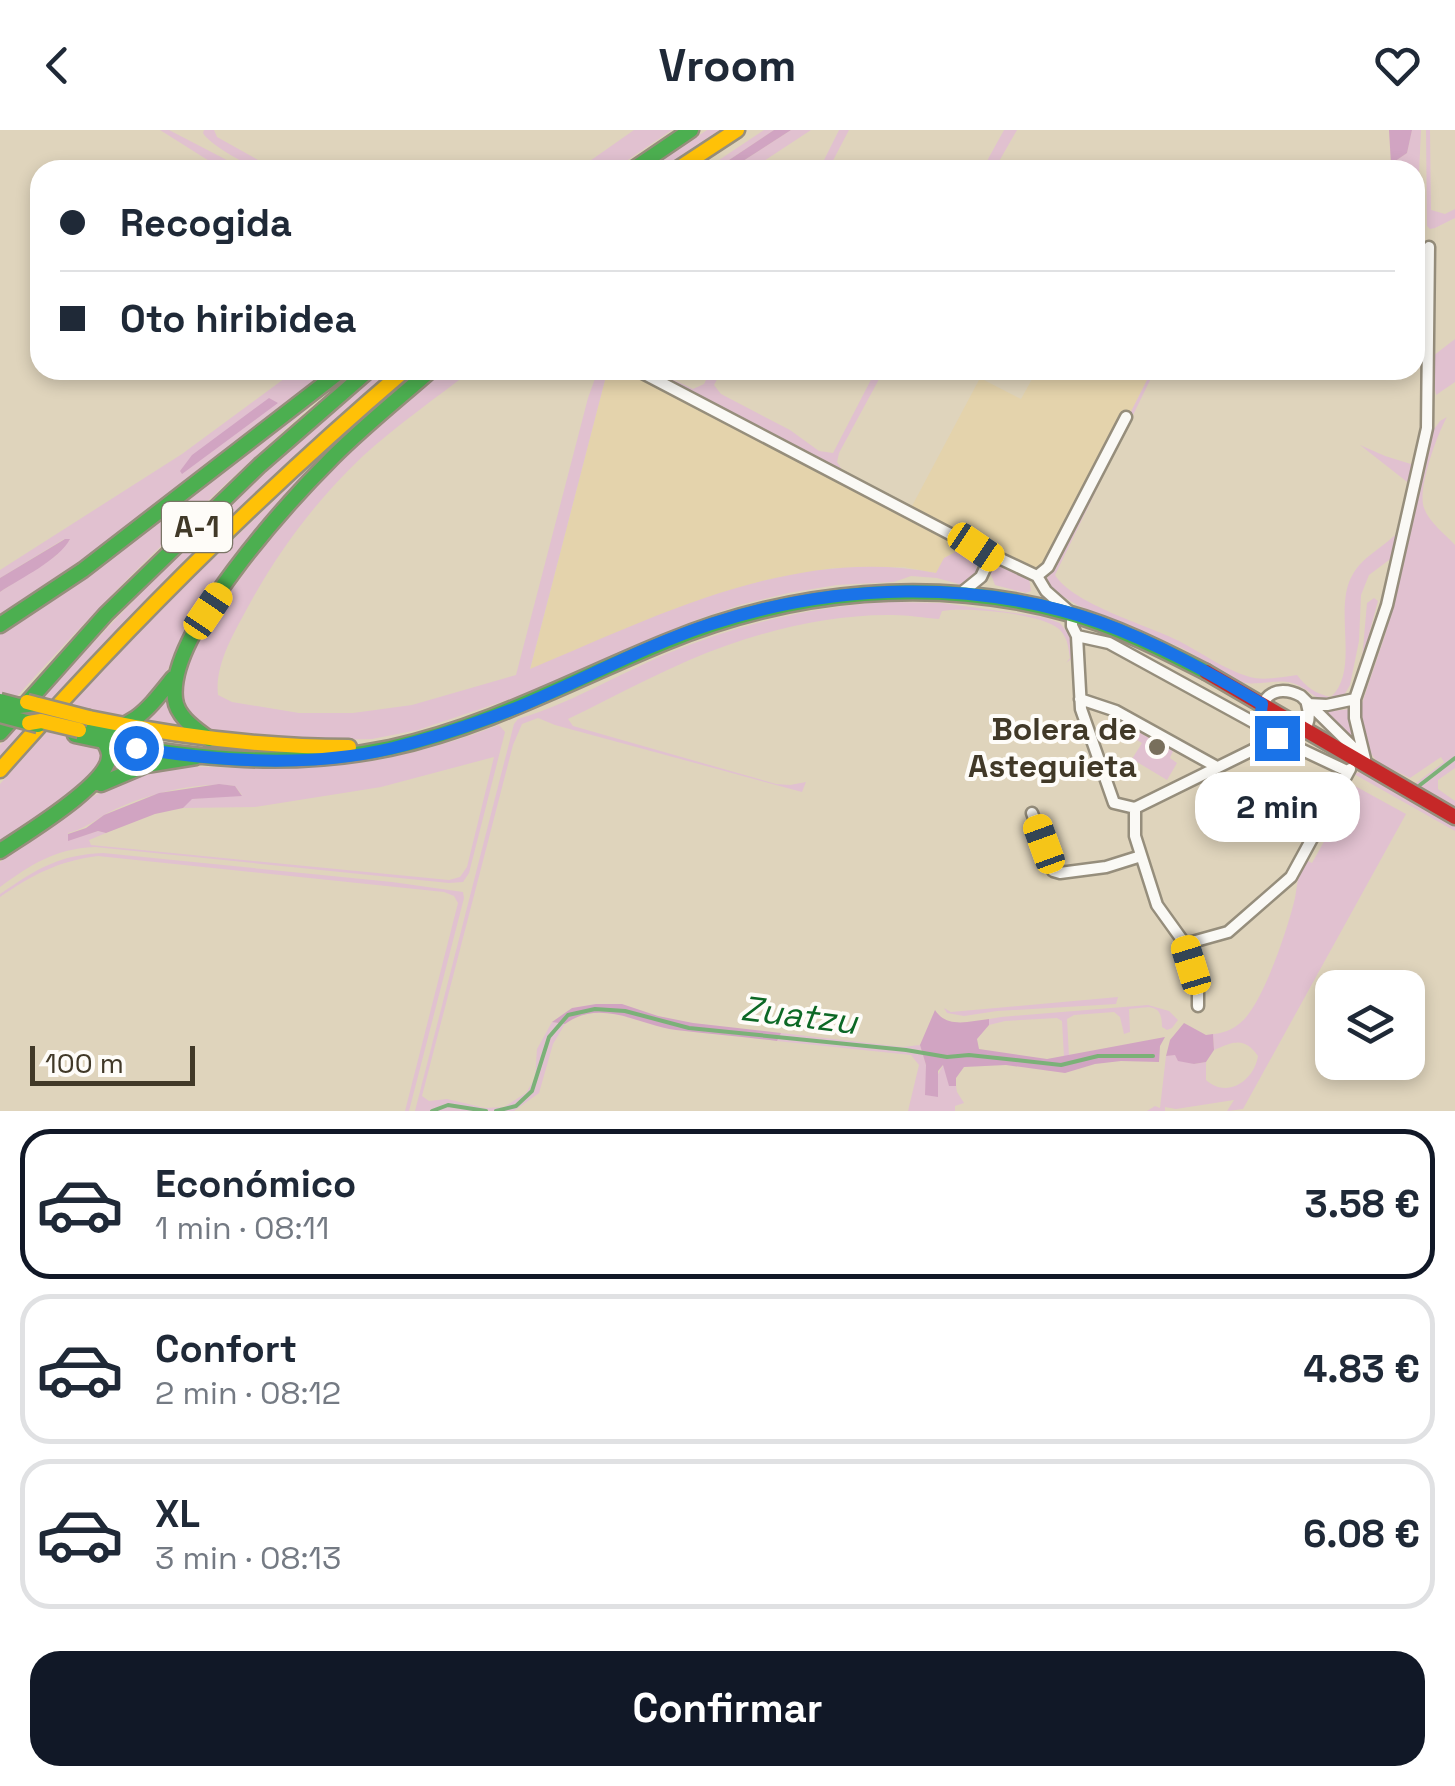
<!DOCTYPE html>
<html lang="es">
<meta charset="utf-8">
<style>
:root{--surface:#fff;--page:#f2f2f3;--text:#1f2937;--muted:#747a83;--line:#e0e1e3;--accent:#111827}
body{margin:0;font-family:"Space Grotesk",sans-serif;background:var(--page);color:var(--text);height:100vh;display:flex;flex-direction:column;font-size:38px;white-space:nowrap}
*{box-sizing:border-box;margin:0}
p{font-size:32px;color:var(--muted)}
.icon{flex:none;width:55px;height:55px;fill:none;stroke:currentColor;stroke-width:2;stroke-linecap:round;stroke-linejoin:round}
.map{position:relative;height:981px;overflow:hidden}
.details{display:flex;flex-direction:column;background:var(--surface);flex:1}
.details>*{flex:none}
.guide{position:absolute;left:30px;top:30px;width:1395px;height:220px;border-radius:30px;box-shadow:0 5px 15px #0003;display:grid;align-content:center;height:220px;padding:0 30px;background:var(--surface)}
.buttons{position:absolute;left:1315px;top:840px;display:grid;gap:20px}
.buttons a{display:grid;place-items:center;width:110px;height:110px;border-radius:20px;background:var(--surface);box-shadow:0 5px 15px #0003;font-size:50px}
.scale{position:absolute;left:30px;bottom:25px;width:165px;box-sizing:border-box;padding-left:10px;border:5px solid #413928;border-top:0;font-size:28px;line-height:35px;white-space:nowrap;color:#413928;-webkit-text-stroke:8px #fefcf8;paint-order:stroke}
.end{position:absolute;width:45px;height:45px;margin:-22px;border:12px solid #1a73e8;background:#fff;box-shadow:0 0 0 5px #fff}
.from{border-radius:50%}
.bubble{position:absolute;height:70px;border-radius:30px;background:var(--surface);box-shadow:0 5px 15px #0003;font-size:32px;font-weight:600;line-height:70px;text-align:center}
.car{position:absolute;width:30px;height:60px;margin:-30px -15px;border-radius:12px;box-shadow:0 0 8px 2px #0007;background:linear-gradient(#f5c518 24%,#345 0 40%,#f5c518 0 76%,#345 0 86%,#f5c518 0)}
.guide b{display:flex;align-items:center;gap:35px;height:95px;font-size:38px}
.guide b+b{border-top:2px solid var(--line)}
.guide i{width:25px;height:25px;background:var(--text)}
ul{padding:18px 0 0;list-style:none}
li{display:flex;align-items:center;gap:30px;height:150px;margin:0 20px 15px;padding:0 10px;border:5px solid var(--line);border-radius:30px}
li div{flex:1}
li b{display:block;font-size:38px}
li em{font-style:normal;font-weight:600}
li.current{border-color:var(--accent)}
li>.icon{width:90px;height:90px;stroke-width:1.5}
.button{display:flex;gap:20px;margin-top:auto;padding:20px 30px}
.button a{flex:1;height:115px;border-radius:30px;background:var(--accent);color:#fff;font-size:40px;font-weight:600;line-height:115px;text-align:center}
header{display:flex;justify-content:space-between;align-items:center;height:130px;padding:0 30px;background:var(--surface);font-size:45px;font-weight:600}
.map>svg:first-child{display:block}
</style>
<header><svg class="icon" aria-label="back" viewBox="0 0 24 24"><path d="M15 5l-7 7 7 7"/></svg>Vroom<svg class="icon" aria-label="heart" viewBox="0 0 24 24"><path d="M12 20l-8-8c-3-5 5-10 8-4 3-6 11-1 8 4z"/></svg></header>
<div class="map">
<svg width="1455" height="981" viewBox="0 0 1455 981">
<rect width="100%" height="100%" fill="#dfd4bc"/>
<path fill="#e4d3ac" d="M 611,240 L 644,240 L 911,378 L 980,248 L 1021,269 L 1037,240 L 1152,240 L 1045,452 L 1029,448 L 1001,433 L 996,434 L 963,419 L 936,443 L 904,437 L 833,438 L 766,450 L 718,464 L 659,485 L 530,540 L 605,250 Z"/>
<path fill="#e1c1d0" fill-rule="evenodd" d="M 160,0 L 169,0 L 246,40 L 222,39 Z
M 204,0 L 214,0 L 217,7 L 276,40 C 271,40 264,40 259,39 C 245,34 210,15 203,3 Z
M 634,0 L 672,0 L 613,40 L 577,40 Z
M 707,0 L 722,0 L 661,40 L 647,40 Z
M 764,0 L 774,0 L 714,40 L 704,40 Z
M 791,0 L 811,0 L 750,40 L 729,40 Z
M 839,0 L 849,0 L 828,40 L 819,40 Z
M 1004,0 L 1017,0 L 994,40 L 982,40 Z
M 1412,0 L 1421,0 L 1419,43 L 1422,93 L 1415,89 L 1415,40 L 1390,40 L 1391,34 L 1407,23 Z
M 1426,0 L 1430,0 L 1431,80 L 1445,84 L 1455,79 L 1455,88 L 1435,98 L 1430,99 L 1427,96 Z
M 1455,209 L 1455,252 L 1436,265 L 1431,240 L 1433,226 Z
M 296,240 L 328,240 L 68,441 L 0,487 L 0,462 L 57,425 L 64,409 L 0,448 L 0,440 L 182,324 Z
M 382,240 L 394,240 C 252,361 123,487 0,627 L 0,615 C 118,480 245,356 382,240 Z
M 441,240 L 472,240 C 436,268 397,295 363,326 C 314,372 274,427 243,486 C 230,510 215,538 218,565 L 232,572 L 299,583 L 353,583 L 412,575 L 516,545 L 588,268 L 598,240 L 611,240 L 605,250 L 530,539 C 657,486 795,415 936,443 L 944,428 L 963,418 L 977,425 L 976,447 L 970,452 L 962,455 L 937,448 L 911,446 L 894,452 L 837,455 L 789,463 L 740,475 L 696,490 L 522,565 L 418,600 L 372,609 L 285,611 L 220,603 L 206,598 L 185,578 L 180,550 L 185,535 L 215,482 L 262,419 L 305,368 L 353,318 Z
M 644,240 L 653,240 L 693,259 L 704,254 L 711,240 L 722,240 L 714,255 L 721,264 L 790,300 L 819,321 L 833,323 L 876,240 L 884,240 L 839,323 L 837,332 L 845,344 Z
M 1152,240 L 1155,240 L 1055,445 C 1073,474 1147,495 1179,511 C 1202,523 1225,540 1250,547 C 1263,551 1282,547 1297,545 C 1306,557 1316,564 1331,567 C 1361,539 1332,478 1353,444 C 1364,425 1386,416 1400,400 L 1393,427 L 1369,445 L 1361,465 L 1359,511 L 1350,555 L 1343,567 C 1316,578 1313,559 1292,553 C 1277,549 1259,555 1244,553 L 1182,518 L 1077,475 L 1047,457 L 1045,452 Z
M 308,274 L 310,277 C 201,375 96,475 0,586 L 0,501 Z
M 1447,287 C 1437,304 1417,360 1424,378 C 1429,392 1445,404 1455,415 L 1455,638 L 1438,650 L 1438,659 L 1455,671 L 1455,680 L 1412,656 L 1444,632 L 1441,627 L 1410,648 L 1385,636 L 1375,629 L 1364,614 L 1359,595 L 1360,579 L 1385,505 L 1432,302 L 1440,291 Z
M 1360,315 L 1385,326 L 1414,335 L 1411,355 Z
M 304,342 L 306,344 L 194,493 L 161,551 L 128,589 L 102,586 L 102,582 L 87,579 L 70,609 L 99,616 C 104,628 100,637 94,648 L 0,712 L 0,654 L 88,556 L 179,461 Z
M 1001,433 L 1029,448 L 1031,461 L 1026,463 L 995,455 L 990,442 L 996,434 Z
M 1374,468 L 1378,471 L 1362,530 L 1367,473 Z
M 891,472 L 943,473 L 1043,487 L 1060,493 L 1074,511 L 1071,529 L 1066,533 L 1070,528 C 1068,516 1068,508 1059,499 C 1041,483 966,477 942,481 L 939,489 C 924,488 909,485 893,485 C 839,484 779,497 728,515 C 673,534 620,564 568,589 L 573,596 L 776,654 L 790,655 L 806,652 L 802,662 L 555,595 L 538,588 L 522,594 L 513,615 L 422,966 L 429,971 L 447,969 L 485,978 L 504,977 L 526,963 L 535,948 L 537,919 L 552,892 L 565,894 L 553,914 L 539,963 L 514,981 L 415,981 L 514,594 L 518,589 C 569,574 617,545 666,524 C 739,494 812,476 891,472 Z
M 167,567 L 183,599 L 145,593 Z
M 1318,577 L 1332,581 L 1350,579 L 1349,593 L 1354,611 Z
M 499,595 L 505,602 L 469,743 L 463,752 L 449,753 L 95,717 C 54,719 32,734 0,757 L 0,732 C 45,695 101,653 159,641 C 192,633 224,639 258,638 C 300,636 347,637 388,628 C 425,620 463,609 499,595 ZM 494,627 L 467,737 L 460,747 L 449,750 L 91,715 L 89,710 L 106,703 L 98,701 L 68,710 L 68,703 C 83,699 91,693 104,685 C 138,666 197,650 235,656 L 242,665 L 191,669 L 183,678 L 255,677 L 381,657 Z
M 1133,599 L 1173,621 L 1170,628 L 1177,633 L 1167,650 L 1132,629 L 1142,613 L 1129,605 Z
M 1360,642 L 1455,693 L 1455,701 L 1354,644 Z
M 1355,656 L 1406,684 L 1243,979 L 1227,981 L 1234,970 L 1176,979 L 1165,977 L 1165,981 L 1147,981 L 1155,976 L 1160,978 L 1166,926 L 1176,924 L 1194,934 L 1206,932 L 1206,950 C 1227,969 1254,951 1258,926 C 1244,906 1233,912 1214,920 L 1213,904 C 1227,903 1238,897 1247,886 C 1266,863 1288,798 1295,768 C 1298,753 1297,743 1306,730 L 1312,733 Z
M 103,723 L 392,752 L 463,762 L 464,768 L 409,981 L 405,981 L 458,773 L 454,766 L 444,762 L 98,726 C 58,731 32,745 0,767 L 0,764 C 37,739 58,725 103,723 Z
M 1118,867 L 1116,874 L 997,881 L 964,886 L 947,883 L 944,878 L 951,882 Z
M 1148,875 L 1169,881 L 1178,890 L 1172,898 L 1167,900 L 1162,897 C 1162,872 1149,877 1129,879 L 1130,902 L 1124,904 L 1120,887 L 1114,882 L 1074,885 L 1067,889 L 1069,926 L 1064,927 L 1062,891 L 1057,888 L 1005,891 L 989,895 L 989,889 L 1001,887 Z
M 781,903 L 903,917 L 920,915 L 926,935 L 926,965 L 944,934 L 949,955 L 956,956 L 957,962 L 964,973 L 955,976 L 955,981 L 908,981 L 919,935 L 911,925 L 777,911 Z"/>
<path fill="#d1a4c2" d="M 774,0 L 791,0 L 729,40 L 714,40 Z
M 1389,0 L 1412,0 L 1407,23 L 1391,34 Z
M 269,268 L 278,273 L 182,344 L 180,341 L 192,325 Z
M 65,409 L 70,409 C 59,430 21,448 0,462 L 0,448 Z
M 219,654 L 235,656 L 242,666 L 192,669 L 183,678 L 155,684 L 106,703 L 98,701 L 68,711 L 68,704 L 86,698 L 104,685 L 159,663 Z
M 596,874 L 622,874 L 658,886 L 693,893 L 781,903 L 777,911 C 743,907 710,904 676,900 C 639,895 601,868 565,894 L 552,892 L 572,878 Z
M 935,880 C 947,899 970,891 989,889 L 989,895 L 977,909 L 979,919 L 1047,929 L 1165,907 L 1160,916 L 1159,932 L 1121,931 L 1095,934 L 1065,943 L 1006,935 L 964,937 L 956,948 L 956,956 L 949,956 L 943,935 L 938,941 L 938,967 L 925,965 L 926,935 L 920,915 Z
M 1184,893 L 1206,905 L 1213,904 L 1214,920 L 1206,932 L 1194,934 L 1178,931 L 1175,925 L 1166,926 L 1170,910 Z"/>
<g fill="none" stroke-linecap="round" stroke-linejoin="round">
<path stroke="#7bb178" stroke-width="4" d="M 1420,655 L 1455,628
M 432,981 L 448,975 L 486,981
M 496,981 L 516,976 L 532,961 L 549,907 L 568,885 L 595,879 L 625,881 L 689,898 L 906,920 L 947,927 L 969,925 L 1061,935 L 1098,926 L 1153,926"/>
<defs>
<path id="street" d="M 637,240 L 975,417 L 993,429
M 1037,446 L 1048,437 L 1126,287
M 960,464 L 981,447 L 987,434 L 993,429 L 1001,429 L 1037,446 L 1046,461 L 1072,484 L 1072,496 L 1077,506 L 1081,579 L 1114,673 L 1135,678 L 1277,608 C 1299,608 1314,599 1307,574
M 1077,506 L 1109,513 L 1264,598 L 1277,608 L 1347,641
M 1080,569 L 1116,581 L 1217,637
M 1307,574 L 1327,575 L 1355,569
M 1264,597 C 1254,569 1275,552 1301,566 L 1364,628
M 1365,629 L 1355,588 L 1355,569 L 1387,475 L 1427,298 L 1429,117
M 1135,678 L 1135,706 L 1157,775 L 1185,814 L 1198,856 L 1198,876
M 1032,683 L 1053,741 L 1060,743 L 1106,737 L 1141,726
M 1185,814 L 1228,802 L 1291,747 L 1350,639"/>
<path id="fast" d="M 632,40 L 691,0
M 0,495 L 83,440 L 342,240
M 91,602 C 134,600 148,579 173,548
M 0,603 L 106,484 L 260,335 L 369,240
M 75,605 C 179,628 285,640 390,618 C 487,597 575,549 666,512 C 792,460 934,446 1067,483 C 1115,496 1161,519 1206,542
M 209,609 C 196,599 177,587 175,569 C 167,504 288,372 333,327 C 364,296 398,269 431,240
M 101,654 L 146,635 L 196,627
M 0,721 C 23,705 112,653 109,624 C 107,611 95,603 85,595"/>
<path id="slow" d="M 676,40 L 737,0
M 89,588 C 175,606 261,617 349,617
M 0,640 C 126,497 260,364 405,240"/>
<path id="jam" d="M 1206,542 L 1455,687"/>
</defs>
<use href="#street" stroke="#968e7c" stroke-width="15"/>
<use href="#fast" stroke="#968e7c" stroke-width="19"/>
<use href="#slow" stroke="#968e7c" stroke-width="19"/>
<use href="#jam" stroke="#968e7c" stroke-width="19"/>
<use href="#street" stroke="#faf9f5" stroke-width="10"/>
<use href="#fast" stroke="#4caf50" stroke-width="14"/>
<use href="#slow" stroke="#ffc107" stroke-width="14"/>
<use href="#jam" stroke="#c62828" stroke-width="14"/>
<defs>
<path id="fast-bridge" d="M 0,571 L 19,576 L 36,574
M 0,585 L 38,595"/>
<path id="slow-bridge" d="M 27,572 L 89,588
M 29,593 L 41,591 L 79,600"/>
</defs>
<use href="#fast-bridge" stroke="#968e7c" stroke-width="19" stroke-linecap="butt"/>
<use href="#slow-bridge" stroke="#968e7c" stroke-width="19" stroke-linecap="butt"/>
<use href="#fast-bridge" stroke="#4caf50" stroke-width="14"/>
<use href="#slow-bridge" stroke="#ffc107" stroke-width="14"/>
</g>
<g fill="none" stroke-linecap="round" stroke-linejoin="round">
<path stroke="#1a73e8" stroke-width="12" d="M 136,618 C 220,632 310,638 393,618 C 434,608 477,593 516,578 C 581,551 644,516 711,494 C 836,453 975,449 1099,492 C 1157,513 1210,543 1262,574 C 1259,591 1263,597 1277,608"/>
</g>
<circle fill="#786f5c" stroke="#fefcf8" stroke-width="4" cx="1157" cy="617" r="10"/>
<g text-anchor="middle" stroke-width="8" stroke-linejoin="round" paint-order="stroke">
<rect fill="#fefcf8" stroke="#7a7466" stroke-width="2.5" x="162" y="372" width="70" height="50" rx="8"/>
<g font-size="30" font-weight="bold" fill="#413928">
<text x="197" y="407">A-1</text>
</g>
<g font-size="32" font-weight="bold" fill="#413928" stroke="#fefcf8" text-anchor="end">
<text x="1137" y="610">Bolera de<tspan x="1137" dy="37">Asteguieta</tspan></text>
</g>
<g font-size="35" font-style="italic" fill="#0c6825" stroke="#fefcf8">
<text transform="translate(799 885) rotate(7)" y="12">Zuatzu</text>
</g>
</g>
</svg>
<div class="buttons">
<a><svg class="icon" aria-label="layers" viewBox="0 0 24 24"><path d="M12 4l9 5-9 5-9-5zM3 14l9 5 9-5"/></svg></a>
</div>
<div class="scale">100 m</div>
<i class="end from" style="left:136px;top:618px"></i>
<i class="end" style="left:1277px;top:608px"></i>
<div class="bubble" style="left:1195px;top:642px;width:165px">2 min</div>
<i class="car" style="left:976px;top:417px;rotate:124deg"></i>
<i class="car" style="left:208px;top:481px;rotate:34deg"></i>
<i class="car" style="left:1044px;top:714px;rotate:340deg"></i>
<i class="car" style="left:1191px;top:835px;rotate:343deg"></i>
<div class="guide">
<b><i class="from"></i>Recogida</b>
<b><i></i>Oto hiribidea</b>
</div>
</div>
<section class="details">
<ul>
<li class="current"><svg class="icon" aria-label="car" viewBox="0 0 24 24"><path d="M5 17H2v-5l4-1 3-4h7l3 4 3 1v5h-3M9 17h6M6 11h13"/><circle cx="7" cy="17" r="2"/><circle cx="17" cy="17" r="2"/></svg><div><b>Económico</b><p>1 min · 08:11</p></div><em>3.58 €</em></li>
<li><svg class="icon" aria-label="car" viewBox="0 0 24 24"><path d="M5 17H2v-5l4-1 3-4h7l3 4 3 1v5h-3M9 17h6M6 11h13"/><circle cx="7" cy="17" r="2"/><circle cx="17" cy="17" r="2"/></svg><div><b>Confort</b><p>2 min · 08:12</p></div><em>4.83 €</em></li>
<li><svg class="icon" aria-label="car" viewBox="0 0 24 24"><path d="M5 17H2v-5l4-1 3-4h7l3 4 3 1v5h-3M9 17h6M6 11h13"/><circle cx="7" cy="17" r="2"/><circle cx="17" cy="17" r="2"/></svg><div><b>XL</b><p>3 min · 08:13</p></div><em>6.08 €</em></li>
</ul>
<div class="button"><a>Confirmar</a></div>
</section>
